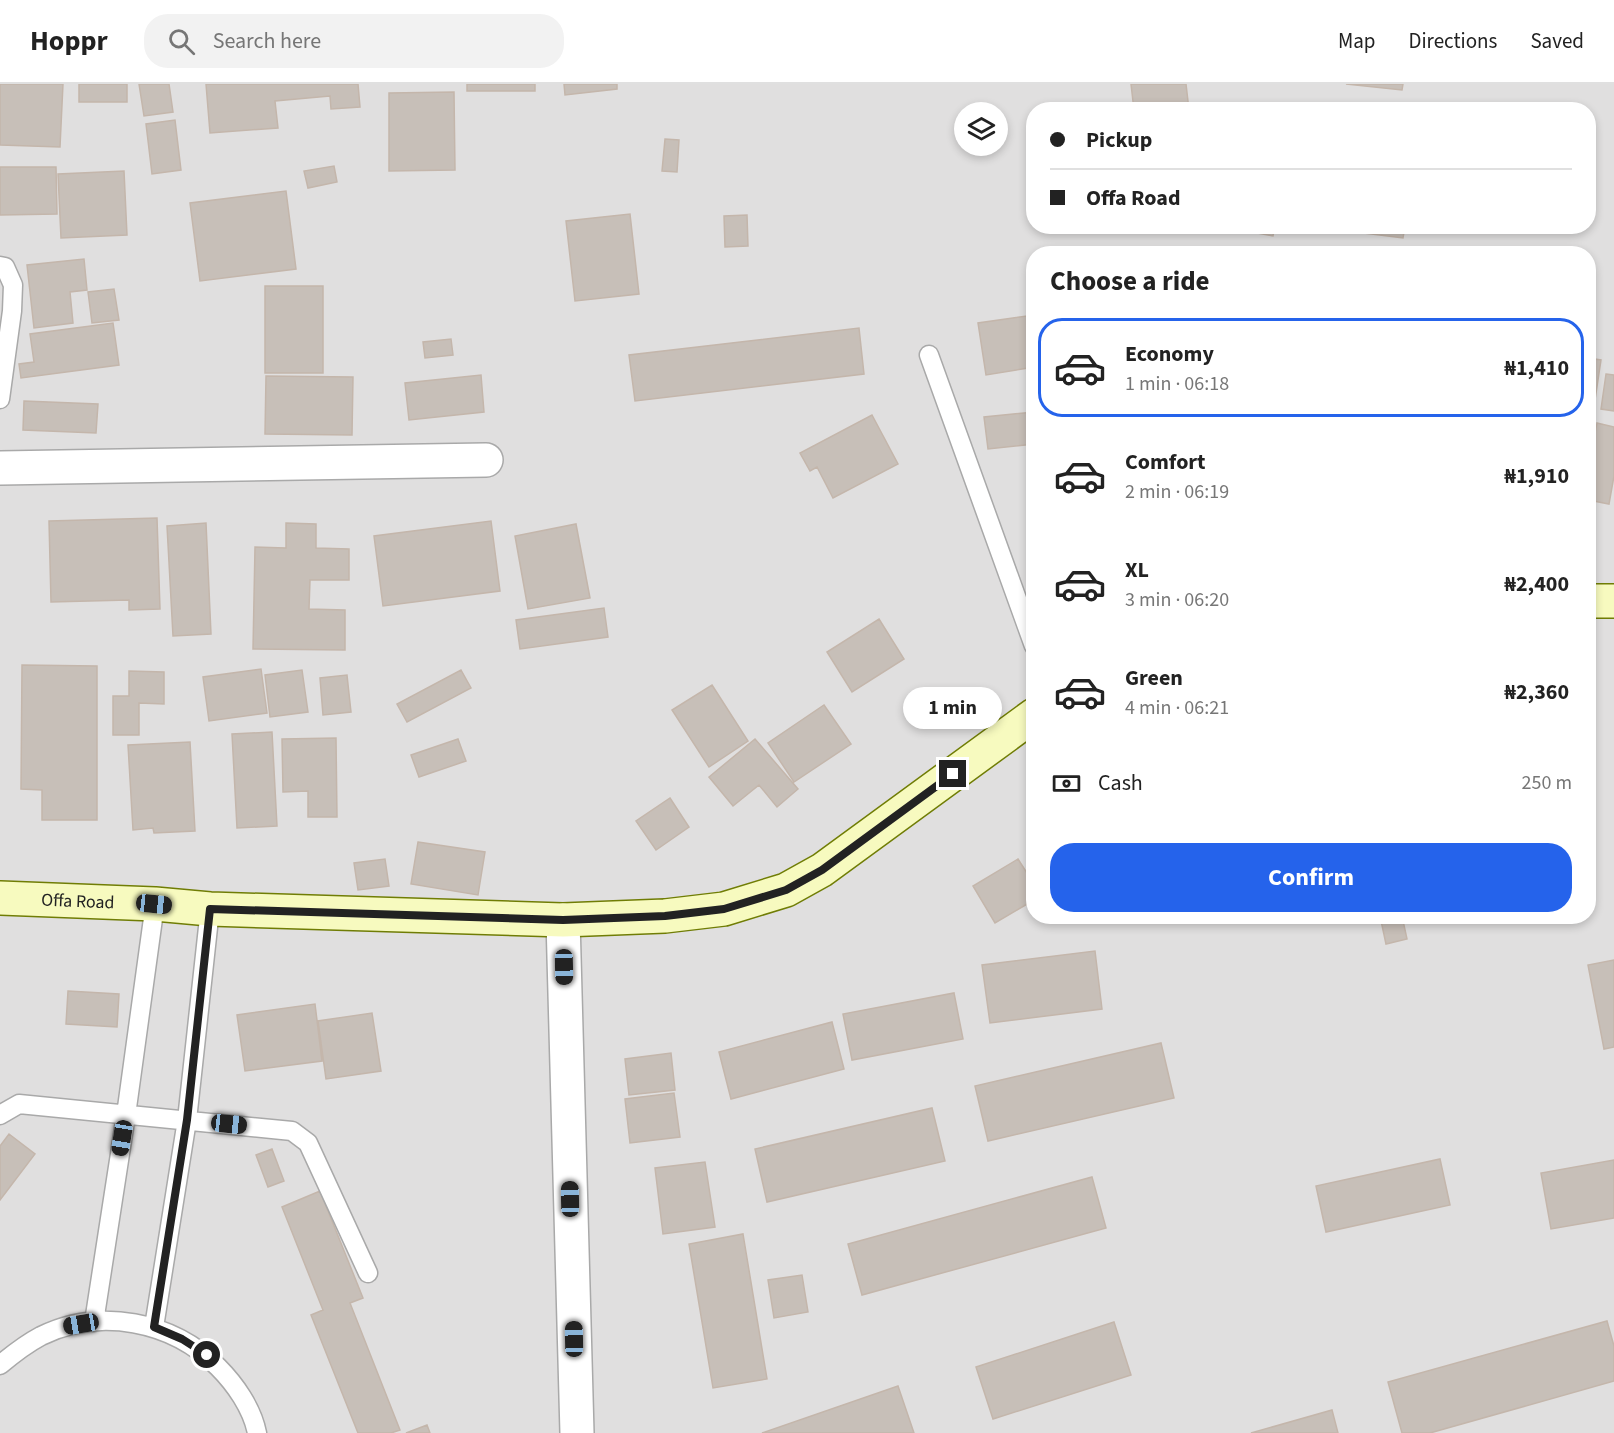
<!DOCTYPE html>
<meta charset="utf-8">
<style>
:root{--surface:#fff;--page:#f2f2f2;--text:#222;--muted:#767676;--line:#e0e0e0;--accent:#2563eb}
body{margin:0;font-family:"Source Sans 3",sans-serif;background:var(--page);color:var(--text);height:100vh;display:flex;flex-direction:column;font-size:22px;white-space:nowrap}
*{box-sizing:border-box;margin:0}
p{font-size:20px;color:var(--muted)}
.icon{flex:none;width:33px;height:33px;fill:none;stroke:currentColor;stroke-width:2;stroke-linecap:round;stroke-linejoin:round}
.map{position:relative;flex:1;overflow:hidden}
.panel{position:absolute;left:1026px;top:162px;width:570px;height:678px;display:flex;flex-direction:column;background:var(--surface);border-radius:24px;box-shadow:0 3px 9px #0003}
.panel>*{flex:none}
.top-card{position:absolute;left:1026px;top:18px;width:570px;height:132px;border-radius:24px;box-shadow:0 3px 9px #0003;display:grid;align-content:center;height:132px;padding:0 24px;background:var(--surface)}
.fabs{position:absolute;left:954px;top:18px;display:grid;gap:12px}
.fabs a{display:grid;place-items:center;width:54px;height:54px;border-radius:50%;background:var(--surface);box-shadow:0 3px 9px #0003;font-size:30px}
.end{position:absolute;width:27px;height:27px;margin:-14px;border:8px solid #222;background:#fff;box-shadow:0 0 0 3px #fff}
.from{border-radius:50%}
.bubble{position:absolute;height:42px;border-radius:21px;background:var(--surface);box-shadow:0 3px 9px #0003;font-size:20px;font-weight:700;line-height:42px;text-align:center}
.car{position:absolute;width:18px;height:36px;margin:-18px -9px;border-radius:8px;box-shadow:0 0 4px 2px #0007;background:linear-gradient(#222 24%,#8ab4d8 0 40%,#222 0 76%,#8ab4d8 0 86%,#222 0)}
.top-card b{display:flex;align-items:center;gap:21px;height:57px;font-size:22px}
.top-card b+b{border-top:2px solid var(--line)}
.top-card i{width:15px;height:15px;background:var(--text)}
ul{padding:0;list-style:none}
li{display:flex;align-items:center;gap:18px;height:99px;margin:0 12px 9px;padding:0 12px;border:3px solid transparent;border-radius:24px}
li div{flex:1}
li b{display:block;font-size:22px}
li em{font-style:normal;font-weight:700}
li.selected{border-color:var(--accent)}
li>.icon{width:54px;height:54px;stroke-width:1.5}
h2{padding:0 24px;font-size:27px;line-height:72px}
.pay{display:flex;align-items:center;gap:15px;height:66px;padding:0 24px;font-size:22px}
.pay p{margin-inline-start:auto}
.cta{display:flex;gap:12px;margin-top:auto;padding:12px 24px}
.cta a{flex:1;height:69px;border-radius:24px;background:var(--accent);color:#fff;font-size:24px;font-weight:700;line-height:69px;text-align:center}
header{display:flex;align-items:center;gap:36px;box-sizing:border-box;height:84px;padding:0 30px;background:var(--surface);border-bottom:2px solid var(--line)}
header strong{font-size:28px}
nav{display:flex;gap:33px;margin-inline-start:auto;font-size:21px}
.search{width:420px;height:54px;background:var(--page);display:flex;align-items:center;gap:15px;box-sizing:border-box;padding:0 21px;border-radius:24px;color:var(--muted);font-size:22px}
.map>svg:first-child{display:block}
</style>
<header>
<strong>Hoppr</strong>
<div class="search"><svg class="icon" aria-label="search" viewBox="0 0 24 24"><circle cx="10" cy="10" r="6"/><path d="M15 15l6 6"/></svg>Search here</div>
<nav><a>Map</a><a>Directions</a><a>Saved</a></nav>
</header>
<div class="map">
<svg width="1614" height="1349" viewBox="0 0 1614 1349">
<rect width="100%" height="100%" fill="#f2efe9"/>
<path fill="#e0dfdf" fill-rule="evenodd" d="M 0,0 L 1614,0 L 1614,1349 L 0,1349 ZM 1034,26 L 1588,26 L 1588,142 L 1034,142 ZM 964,28 L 998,28 L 998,62 L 964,62 ZM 1034,170 L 1588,170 L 1588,832 L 1034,832 Z"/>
<path fill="#c7bfb8" stroke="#c4b6ab" stroke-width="1.5" d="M 0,0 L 63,0 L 60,63 L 0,61 Z
M 79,0 L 127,0 L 127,18 L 79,18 Z
M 139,0 L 169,0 L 173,28 L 144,32 Z
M 206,0 L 358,0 L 360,23 L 331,25 L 330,12 L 275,17 L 278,44 L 210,49 Z
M 467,0 L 535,0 L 535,7 L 467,7 Z
M 564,0 L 617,0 L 617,5 L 565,11 Z
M 1131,0 L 1186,0 L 1189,26 L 1134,26 Z
M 1346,0 L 1403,0 L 1402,6 Z
M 454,8 L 455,86 L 389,87 L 389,9 Z
M 175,36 L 181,86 L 152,90 L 146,40 Z
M 665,55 L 679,56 L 677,88 L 662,87 Z
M 334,82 L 337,98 L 308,104 L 304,87 Z
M 0,83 L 56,83 L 57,130 L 0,131 Z
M 124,87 L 127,151 L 61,154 L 58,90 Z
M 286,107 L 296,185 L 200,197 L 190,119 Z
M 630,130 L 639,210 L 575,217 L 566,137 Z
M 747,131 L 748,162 L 725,163 L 724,132 Z
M 1241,142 L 1275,142 L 1273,152 L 1240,146 Z
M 1332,142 L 1405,142 L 1403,154 L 1332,145 Z
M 84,175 L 87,206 L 70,208 L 73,239 L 34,244 L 27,181 Z
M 265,202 L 323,202 L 323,289 L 265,289 Z
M 114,205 L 119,236 L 92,239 L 88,208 Z
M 1034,231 L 1034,283 L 986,291 L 978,239 Z
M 113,239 L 119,281 L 21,294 L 19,280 L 34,278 L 30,250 Z
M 859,244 L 864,290 L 635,317 L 629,271 Z
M 451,255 L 453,271 L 425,274 L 423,258 Z
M 1588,274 L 1601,276 L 1595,316 L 1588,315 Z
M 1606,290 L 1614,291 L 1614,327 L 1601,325 Z
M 481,291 L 484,328 L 409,336 L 405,299 Z
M 266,292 L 353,293 L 352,351 L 265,350 Z
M 24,317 L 98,320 L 96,349 L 23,346 Z
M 1034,328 L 1034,360 L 988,365 L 984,333 Z
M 872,331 L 898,380 L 833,414 L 817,383 L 810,387 L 800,369 Z
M 1597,339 L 1614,343 L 1614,392 L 1609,420 L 1588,416 L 1588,381 Z
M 157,434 L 160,525 L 129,526 L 129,516 L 51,518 L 49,437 Z
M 491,437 L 500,507 L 383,522 L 374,452 Z
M 206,439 L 211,550 L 173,552 L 167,442 Z
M 286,439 L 316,440 L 316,464 L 349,465 L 349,496 L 310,496 L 309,525 L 345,526 L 345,566 L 253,565 L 255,463 L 286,464 Z
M 576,440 L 590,514 L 528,525 L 515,452 Z
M 604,524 L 608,553 L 520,565 L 516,536 Z
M 879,535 L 904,575 L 852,608 L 827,568 Z
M 22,581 L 97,582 L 97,736 L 42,736 L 42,706 L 21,705 Z
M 261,585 L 267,629 L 209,637 L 203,593 Z
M 302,586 L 308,628 L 270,633 L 265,591 Z
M 461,586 L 471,604 L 407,638 L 397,620 Z
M 129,587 L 164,588 L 164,620 L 139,619 L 139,651 L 113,651 L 113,612 L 129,612 Z
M 347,591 L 351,628 L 323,631 L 320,594 Z
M 712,601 L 748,657 L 709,683 L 672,626 Z
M 824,621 L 851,660 L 794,698 L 768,659 Z
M 272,648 L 277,742 L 237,744 L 232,650 Z
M 336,654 L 337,733 L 308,733 L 308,707 L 283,708 L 282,655 Z
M 458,655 L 466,677 L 419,693 L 411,671 Z
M 755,655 L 798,705 L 777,723 L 759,701 L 733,722 L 709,693 Z
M 190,658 L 195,747 L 154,749 L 153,744 L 133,746 L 128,661 Z
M 670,714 L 689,743 L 656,766 L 636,737 Z
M 418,758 L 485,768 L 478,811 L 411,800 Z
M 385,775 L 389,802 L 358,806 L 354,779 Z
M 1018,775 L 1034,800 L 1034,816 L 995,839 L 973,802 Z
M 1380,832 L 1402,832 L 1407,855 L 1386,860 Z
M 1095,867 L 1102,925 L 990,939 L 982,881 Z
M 1614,876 L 1614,963 L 1604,965 L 1588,881 Z
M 68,907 L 119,910 L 117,943 L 66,940 Z
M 954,909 L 963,955 L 852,976 L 843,930 Z
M 315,920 L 322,977 L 245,987 L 237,931 Z
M 372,929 L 381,987 L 326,995 L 318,937 Z
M 832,938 L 844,985 L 731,1015 L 719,968 Z
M 1161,959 L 1174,1014 L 988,1057 L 975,1002 Z
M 671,969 L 675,1006 L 629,1011 L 625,975 Z
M 674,1009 L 680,1053 L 630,1059 L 625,1015 Z
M 932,1024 L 945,1077 L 767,1118 L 755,1065 Z
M 9,1050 L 35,1070 L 0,1116 L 0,1062 Z
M 272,1065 L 284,1097 L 268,1103 L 256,1071 Z
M 1440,1075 L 1450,1121 L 1326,1148 L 1316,1102 Z
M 1614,1076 L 1614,1134 L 1551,1145 L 1541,1089 Z
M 705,1078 L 715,1143 L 663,1150 L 655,1084 Z
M 1092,1093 L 1106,1144 L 862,1211 L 848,1160 Z
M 320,1107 L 363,1214 L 350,1219 L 400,1346 L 391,1349 L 358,1349 L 311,1231 L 323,1226 L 282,1123 Z
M 743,1150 L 767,1295 L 713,1304 L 689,1160 Z
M 802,1191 L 808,1228 L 774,1234 L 768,1196 Z
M 1607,1237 L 1614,1262 L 1614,1297 L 1430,1349 L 1402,1349 L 1388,1298 Z
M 1114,1238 L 1131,1291 L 993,1335 L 976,1283 Z
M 898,1302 L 914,1349 L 762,1349 Z
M 1332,1326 L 1338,1349 L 1251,1349 Z
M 427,1341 L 430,1349 L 406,1349 Z"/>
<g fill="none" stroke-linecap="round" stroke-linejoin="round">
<defs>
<path id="lane" d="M 0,182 L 5,183 L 13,201 L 12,227 L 0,315
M 929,271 L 1034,562
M 0,1031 L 19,1020 L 292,1047 L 308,1059 L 368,1189
M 94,1238 L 126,1031 L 155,820
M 154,1243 L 187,1036 L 210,825
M 0,1281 C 13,1270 26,1260 41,1252 C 100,1223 172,1237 218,1283 C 235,1300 252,1324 257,1349"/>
<path id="street" d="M 0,384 L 486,376
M 563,836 L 577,1349"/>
<g id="secondary">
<path d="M 1588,517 L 1614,517"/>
<path id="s1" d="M 0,814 L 155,820 L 210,825 L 563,836 L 665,832 L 724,825 L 786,806 L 822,786 L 1034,631"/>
</g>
</defs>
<use href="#lane" stroke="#a9a9a9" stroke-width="21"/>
<use href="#street" stroke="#a9a9a9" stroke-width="36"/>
<use href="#secondary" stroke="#707d05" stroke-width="36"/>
<use href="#lane" stroke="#fff" stroke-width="18"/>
<use href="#street" stroke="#fff" stroke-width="33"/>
<use href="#secondary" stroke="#f7fabf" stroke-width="33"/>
</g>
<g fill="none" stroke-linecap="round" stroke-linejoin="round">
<path stroke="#222" stroke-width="8" d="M 207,1271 L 182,1255 L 154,1243 L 187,1036 L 210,825 L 563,836 L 665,832 L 724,825 L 786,806 L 822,786 L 953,690"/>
</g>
<g text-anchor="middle" stroke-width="5" stroke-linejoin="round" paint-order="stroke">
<g font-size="18" fill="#222" stroke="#fff">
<text dy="6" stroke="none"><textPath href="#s1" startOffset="78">Offa Road</textPath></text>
</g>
</g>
</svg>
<div class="fabs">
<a><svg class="icon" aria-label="layers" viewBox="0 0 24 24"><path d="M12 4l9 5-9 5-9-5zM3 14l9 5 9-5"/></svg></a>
</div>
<i class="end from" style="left:207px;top:1271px"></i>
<i class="end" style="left:953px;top:690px"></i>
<div class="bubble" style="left:903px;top:603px;width:99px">1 min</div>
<i class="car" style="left:154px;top:820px;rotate:96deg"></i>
<i class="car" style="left:564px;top:883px;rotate:179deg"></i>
<i class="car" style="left:229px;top:1040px;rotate:96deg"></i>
<i class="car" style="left:122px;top:1054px;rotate:189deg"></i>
<i class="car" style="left:570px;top:1115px;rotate:359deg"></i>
<i class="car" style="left:81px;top:1240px;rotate:260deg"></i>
<i class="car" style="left:574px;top:1255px;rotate:359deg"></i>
<div class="top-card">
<b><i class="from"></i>Pickup</b>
<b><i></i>Offa Road</b>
</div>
<section class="panel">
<h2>Choose a ride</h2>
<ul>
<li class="selected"><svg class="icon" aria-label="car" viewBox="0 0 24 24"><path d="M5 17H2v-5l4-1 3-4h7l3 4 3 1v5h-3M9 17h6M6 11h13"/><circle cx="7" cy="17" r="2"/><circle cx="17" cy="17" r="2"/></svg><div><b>Economy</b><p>1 min · 06:18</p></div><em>₦1,410</em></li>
<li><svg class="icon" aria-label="car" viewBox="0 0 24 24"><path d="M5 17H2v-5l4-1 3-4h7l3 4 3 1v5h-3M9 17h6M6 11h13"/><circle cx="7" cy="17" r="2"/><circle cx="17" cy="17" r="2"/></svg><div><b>Comfort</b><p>2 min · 06:19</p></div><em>₦1,910</em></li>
<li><svg class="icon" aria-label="car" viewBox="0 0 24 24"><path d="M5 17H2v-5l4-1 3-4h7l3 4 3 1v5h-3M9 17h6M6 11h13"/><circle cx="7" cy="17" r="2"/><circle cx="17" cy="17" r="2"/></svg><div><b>XL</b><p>3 min · 06:20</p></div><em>₦2,400</em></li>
<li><svg class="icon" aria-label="car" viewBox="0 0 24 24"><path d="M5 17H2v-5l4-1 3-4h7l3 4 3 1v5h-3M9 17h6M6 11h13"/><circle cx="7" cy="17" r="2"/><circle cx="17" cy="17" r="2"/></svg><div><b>Green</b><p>4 min · 06:21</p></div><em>₦2,360</em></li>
</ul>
<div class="pay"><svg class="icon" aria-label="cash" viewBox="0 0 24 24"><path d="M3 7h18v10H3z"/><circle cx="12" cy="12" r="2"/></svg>Cash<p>250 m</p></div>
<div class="cta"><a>Confirm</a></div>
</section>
</div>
